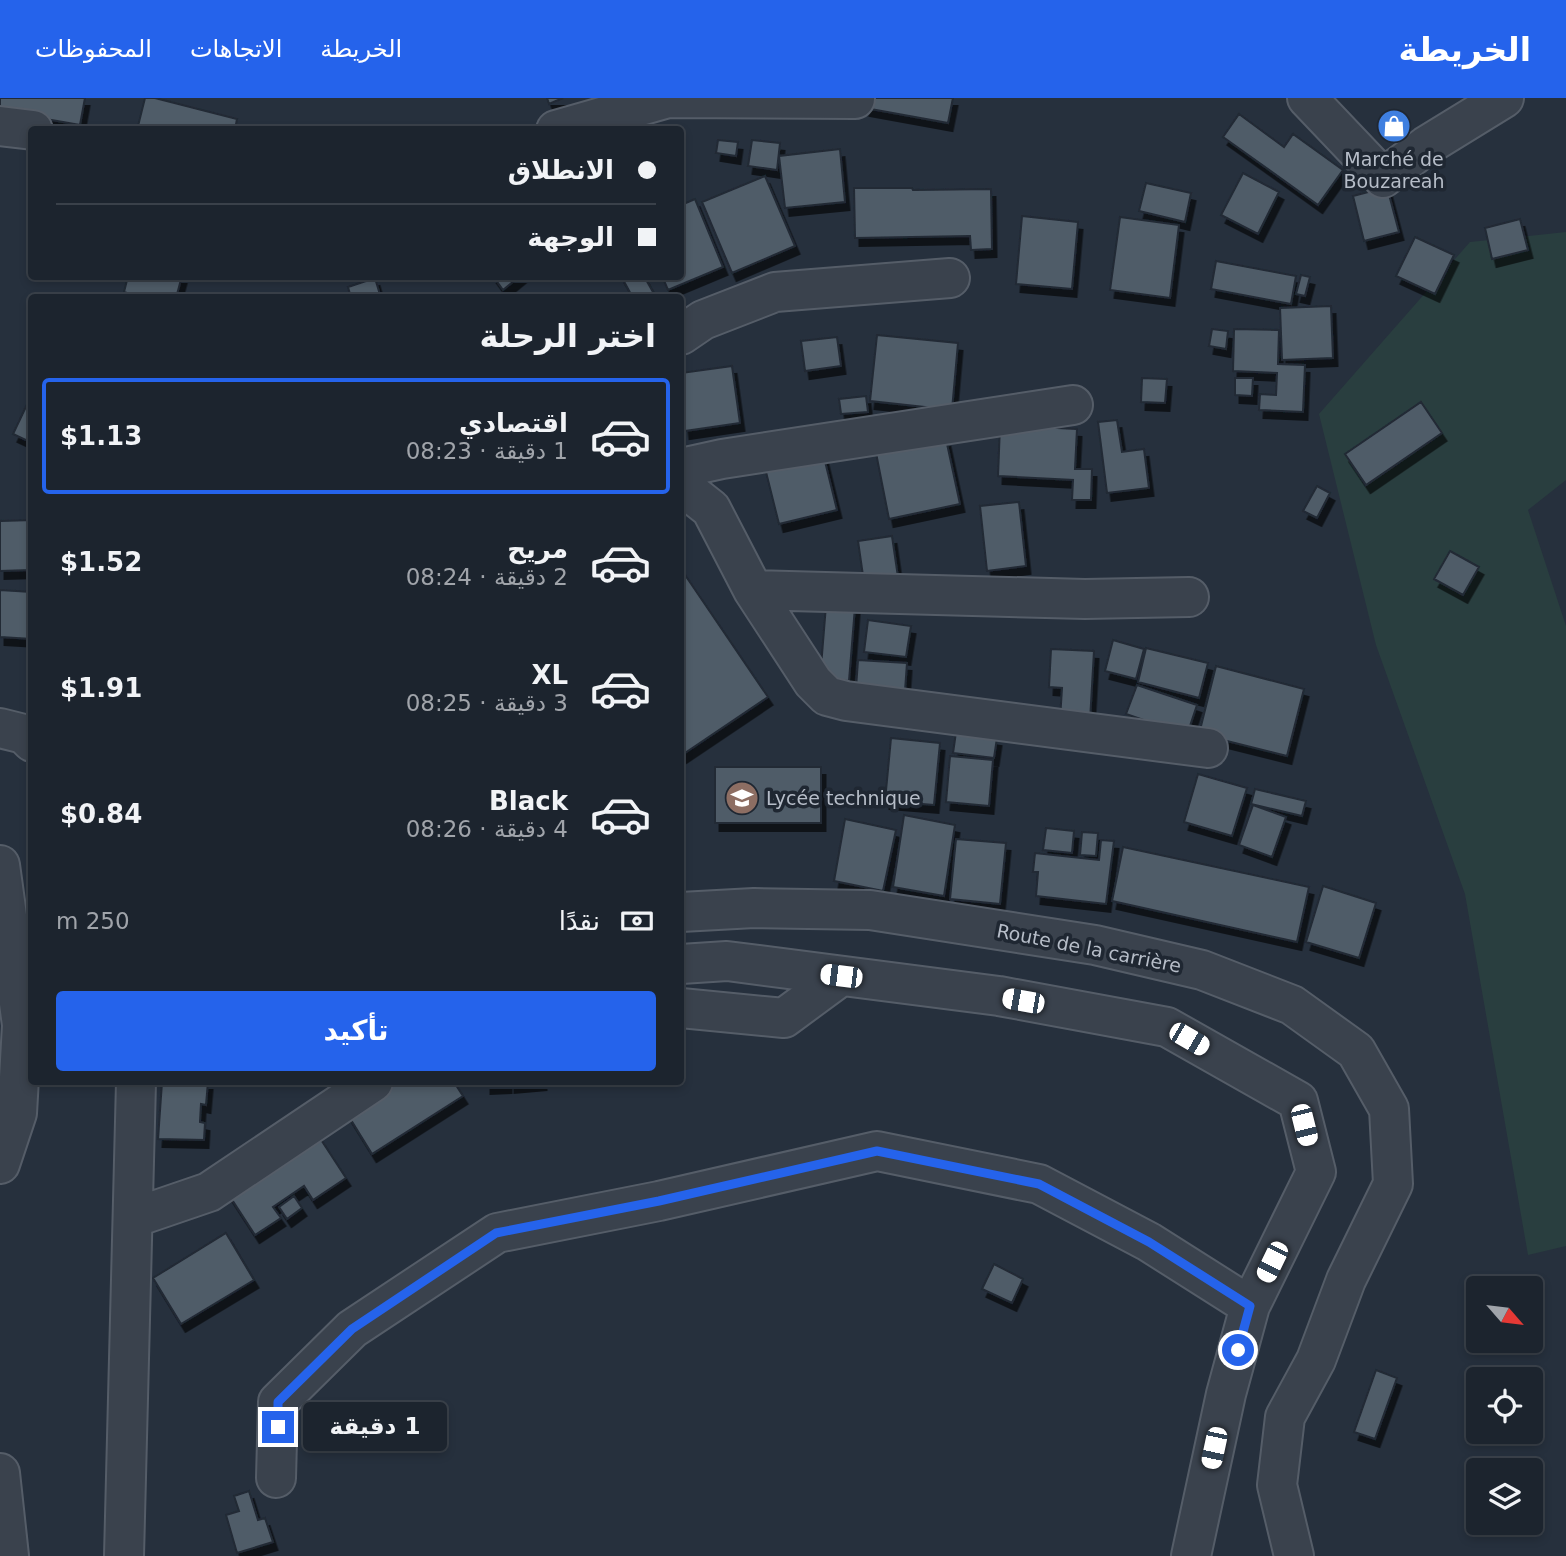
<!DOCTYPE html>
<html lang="ar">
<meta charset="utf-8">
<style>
:root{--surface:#1c242e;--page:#252c36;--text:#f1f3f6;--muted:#a0a4aa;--line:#3a414a;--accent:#2563eb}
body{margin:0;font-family:"DejaVu Sans",Cairo,sans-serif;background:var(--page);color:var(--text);direction:rtl;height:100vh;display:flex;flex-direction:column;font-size:26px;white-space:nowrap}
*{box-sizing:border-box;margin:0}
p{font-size:23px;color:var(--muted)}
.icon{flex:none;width:38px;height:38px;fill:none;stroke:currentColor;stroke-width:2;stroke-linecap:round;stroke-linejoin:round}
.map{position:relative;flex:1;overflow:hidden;direction:ltr}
.drawer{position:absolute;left:28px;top:196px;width:656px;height:791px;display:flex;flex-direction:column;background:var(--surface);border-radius:7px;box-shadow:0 4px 10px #0003,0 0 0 2px var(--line);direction:rtl}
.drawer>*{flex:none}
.guide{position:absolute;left:28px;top:28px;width:656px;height:154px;border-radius:7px;box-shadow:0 4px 10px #0003,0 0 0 2px var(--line);direction:rtl;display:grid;align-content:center;height:154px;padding:0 28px;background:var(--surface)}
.needle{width:46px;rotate:118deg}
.buttons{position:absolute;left:1466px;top:1178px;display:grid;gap:14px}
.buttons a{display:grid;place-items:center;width:77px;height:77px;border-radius:7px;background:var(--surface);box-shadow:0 4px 10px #0003,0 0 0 2px var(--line);font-size:35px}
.end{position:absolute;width:32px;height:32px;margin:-16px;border:9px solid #2563eb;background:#fff;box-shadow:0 0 0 4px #fff}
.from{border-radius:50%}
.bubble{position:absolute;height:49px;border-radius:7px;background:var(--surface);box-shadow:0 4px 10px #0003,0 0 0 2px var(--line);font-size:23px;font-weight:800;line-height:49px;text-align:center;direction:rtl}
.car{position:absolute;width:21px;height:42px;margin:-21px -10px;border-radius:9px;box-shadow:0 0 5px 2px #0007;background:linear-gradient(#fff 24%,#345 0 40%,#fff 0 76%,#345 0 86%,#fff 0)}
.guide b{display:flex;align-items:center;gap:24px;height:66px;font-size:26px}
.guide b+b{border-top:2px solid var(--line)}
.guide i{width:18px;height:18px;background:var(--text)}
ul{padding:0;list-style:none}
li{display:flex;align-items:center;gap:21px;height:116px;margin:0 14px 10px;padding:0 14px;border:4px solid transparent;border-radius:7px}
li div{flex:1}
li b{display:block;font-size:26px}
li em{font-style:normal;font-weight:800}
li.active{border-color:var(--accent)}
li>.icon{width:63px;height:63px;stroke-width:1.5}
h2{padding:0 28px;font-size:32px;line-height:84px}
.pay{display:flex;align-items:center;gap:18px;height:77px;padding:0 28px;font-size:26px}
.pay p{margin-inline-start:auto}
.button{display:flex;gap:14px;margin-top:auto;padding:14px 28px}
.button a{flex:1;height:80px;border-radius:7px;background:var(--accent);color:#fff;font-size:28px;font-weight:800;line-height:80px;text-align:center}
header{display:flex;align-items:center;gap:42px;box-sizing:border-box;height:98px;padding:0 35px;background:var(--accent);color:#fff}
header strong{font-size:33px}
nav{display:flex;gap:38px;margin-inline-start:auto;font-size:24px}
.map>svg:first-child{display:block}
</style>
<header>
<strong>الخريطة</strong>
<nav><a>الخريطة</a><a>الاتجاهات</a><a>المحفوظات</a></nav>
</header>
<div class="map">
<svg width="1566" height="1458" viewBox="0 0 1566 1458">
<defs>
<filter id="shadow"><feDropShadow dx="4.5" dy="8" stdDeviation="0" flood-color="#0009"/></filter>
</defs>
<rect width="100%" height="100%" fill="#26303d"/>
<path fill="#293e3f" d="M 1566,134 L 1566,382 L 1528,412 L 1566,528 L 1566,1148 L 1528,1157 L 1465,796 L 1376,547 L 1319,316 L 1470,144 Z"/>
<path fill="#4f5b67" stroke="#212934" stroke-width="2" filter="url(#shadow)" d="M 0,0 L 85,0 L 80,27 L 0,13 Z
M 145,0 L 155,0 L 237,21 L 235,32 L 137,32 Z
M 547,0 L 563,0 L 549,6 Z
M 867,0 L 953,0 L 948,25 L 865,10 Z
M 1239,16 L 1284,49 L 1293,36 L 1343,72 L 1318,107 L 1223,39 Z
M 718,42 L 738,44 L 736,58 L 716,55 Z
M 752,42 L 780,45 L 777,72 L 748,68 Z
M 840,51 L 845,104 L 785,110 L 779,58 Z
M 1243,75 L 1279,94 L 1258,136 L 1221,117 Z
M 765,78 L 795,148 L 732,175 L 702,104 Z
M 1146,85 L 1191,95 L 1185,124 L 1139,113 Z
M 1387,89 L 1399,134 L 1364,143 L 1353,98 Z
M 854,90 L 912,90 L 913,92 L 991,91 L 992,151 L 971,152 L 970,138 L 855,140 Z
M 695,101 L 723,169 L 668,192 L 662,178 L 681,178 L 681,107 Z
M 1022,118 L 1078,124 L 1072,191 L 1016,186 Z
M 1120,119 L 1179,127 L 1170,200 L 1110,192 Z
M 1520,121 L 1528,152 L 1492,161 L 1485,130 Z
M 1415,139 L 1454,157 L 1435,196 L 1396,178 Z
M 1216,163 L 1296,178 L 1291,206 L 1211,191 Z
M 1301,177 L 1310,179 L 1305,198 L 1296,196 Z
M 128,178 L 182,178 L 176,200 L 142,200 L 124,194 Z
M 493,178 L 520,178 L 503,192 Z
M 621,178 L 644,178 L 653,194 L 644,200 L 633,200 Z
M 375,180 L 381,200 L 351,200 L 348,189 Z
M 1331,208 L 1333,260 L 1282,262 L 1280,210 Z
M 1212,231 L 1228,233 L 1226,251 L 1209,248 Z
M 1234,231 L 1279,232 L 1278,266 L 1305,267 L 1303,314 L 1259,312 L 1260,296 L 1276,297 L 1277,275 L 1233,273 Z
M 877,237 L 958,245 L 952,312 L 870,303 Z
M 837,239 L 841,268 L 805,273 L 801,243 Z
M 732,268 L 740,325 L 685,333 L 681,299 L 681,275 Z
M 1142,280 L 1167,281 L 1165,305 L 1141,304 Z
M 1235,280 L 1253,280 L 1252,298 L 1235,297 Z
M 32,296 L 32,345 L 13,336 Z
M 866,298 L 868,314 L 841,316 L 839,301 Z
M 1421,304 L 1442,335 L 1366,387 L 1345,356 Z
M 1117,322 L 1122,354 L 1144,351 L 1149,390 L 1107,395 L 1098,324 Z
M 1000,327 L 1077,331 L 1075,371 L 1092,371 L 1091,402 L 1072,402 L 1073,382 L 998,378 Z
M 946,341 L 960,406 L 889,421 L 876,355 Z
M 822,351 L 837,412 L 779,426 L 764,366 Z
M 1317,388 L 1330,395 L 1317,420 L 1303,413 Z
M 1019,404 L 1026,468 L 987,473 L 980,408 Z
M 32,422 L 32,472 L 0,473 L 0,423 Z
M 892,438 L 898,479 L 864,485 L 858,443 Z
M 1450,453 L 1479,469 L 1463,497 L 1434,481 Z
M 681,471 L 768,599 L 682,657 L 681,654 Z
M 0,492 L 32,494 L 32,541 L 0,539 Z
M 826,507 L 855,509 L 849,583 L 820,581 Z
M 868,522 L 911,528 L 906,559 L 864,554 Z
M 1113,542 L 1144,551 L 1136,581 L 1105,573 Z
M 1146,550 L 1208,565 L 1199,600 L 1138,584 Z
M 1051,551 L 1094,553 L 1090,623 L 1060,621 L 1062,590 L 1049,589 Z
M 858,562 L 907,565 L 905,593 L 856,590 Z
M 1216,568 L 1304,591 L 1287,658 L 1199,636 Z
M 1137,587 L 1197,607 L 1187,637 L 1126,616 Z
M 956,634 L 997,640 L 994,660 L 953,655 Z
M 891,640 L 940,645 L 934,707 L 885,703 Z
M 950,658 L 993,662 L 989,708 L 946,704 Z
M 715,669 L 821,669 L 821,725 L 715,725 Z
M 1198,676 L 1247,690 L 1232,738 L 1184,724 Z
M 1255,691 L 1306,703 L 1302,718 L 1251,706 Z
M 1253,707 L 1286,719 L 1272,759 L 1239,747 Z
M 904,717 L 955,727 L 944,798 L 893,789 Z
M 845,721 L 896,732 L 883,793 L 834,783 Z
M 1046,730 L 1074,733 L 1072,755 L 1043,752 Z
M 1082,734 L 1098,735 L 1096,758 L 1080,757 Z
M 956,741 L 1006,745 L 1000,806 L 950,801 Z
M 1101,742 L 1114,743 L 1106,806 L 1036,798 L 1038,774 L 1033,774 L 1035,755 L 1099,762 Z
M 1123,749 L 1309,789 L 1297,844 L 1112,803 Z
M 1323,788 L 1376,805 L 1359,860 L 1306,844 Z
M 162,984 L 208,984 L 206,1007 L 201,1006 L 200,1024 L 205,1025 L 204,1042 L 158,1041 Z
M 383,984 L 454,984 L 463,998 L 372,1056 L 343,1009 Z
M 486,984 L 507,984 L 507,987 L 486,988 Z
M 510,984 L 543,984 L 510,987 Z
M 316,1034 L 346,1080 L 313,1102 L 304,1088 L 273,1109 L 281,1120 L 255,1137 L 227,1094 Z
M 294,1098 L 302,1110 L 287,1121 L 279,1109 Z
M 226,1135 L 254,1182 L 181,1226 L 153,1180 Z
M 994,1166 L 1023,1181 L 1012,1205 L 982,1191 Z
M 1376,1272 L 1397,1280 L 1375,1341 L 1354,1334 Z
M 249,1393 L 258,1422 L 265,1420 L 273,1444 L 237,1455 L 226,1417 L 239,1413 L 234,1398 Z"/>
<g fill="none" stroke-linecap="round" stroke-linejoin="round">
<defs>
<path id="minor" d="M 1307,0 L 1383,80 L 1426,48 L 1504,0
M 0,28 L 33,32
M 556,32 L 668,0 L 855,1
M 681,237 L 703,222 L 775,194 L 950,180
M 681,370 L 722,361 L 1073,307
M 681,390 L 687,392 L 711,411 L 753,492 L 813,584 L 827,598 L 846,603 L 1208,650
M 753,492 L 1085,501 L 1189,499
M 0,630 L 24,636 L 32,644
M 0,767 L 22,927 L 17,1015 L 0,1066
M 681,814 L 754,810 L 870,812 L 1095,847 L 1202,872 L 1292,907 L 1356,953 L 1389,1011 L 1393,1086 L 1346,1182 L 1316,1262 L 1285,1319 L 1277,1387 L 1294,1458
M 681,866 L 727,863 L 999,898 L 1167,929 L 1298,1003 L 1316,1074 L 1250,1208 L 1226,1296 L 1191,1458
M 681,910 L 784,920 L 841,878
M 133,1120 L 209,1094 L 373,984
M 0,1375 L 9,1458
M 276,1380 L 278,1304 L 352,1231 L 497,1135 L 659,1103 L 877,1053 L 1039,1086 L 1149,1144 L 1250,1208
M 124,1458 L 136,984"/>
</defs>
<use href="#minor" stroke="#555d68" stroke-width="42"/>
<use href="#minor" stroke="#3a424d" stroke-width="38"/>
</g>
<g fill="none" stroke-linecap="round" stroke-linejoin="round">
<path stroke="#2563eb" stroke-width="9" d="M 278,1329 L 278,1304 L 352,1231 L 496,1135 L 659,1103 L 877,1053 L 1039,1086 L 1149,1144 L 1250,1208 L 1238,1252"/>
</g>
<defs>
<symbol id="shop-disc" viewBox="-11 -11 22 22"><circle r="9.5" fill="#3f7fe0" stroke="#1f2732"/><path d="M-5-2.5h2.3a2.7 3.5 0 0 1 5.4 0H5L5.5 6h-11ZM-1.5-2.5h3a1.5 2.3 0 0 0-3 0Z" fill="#fff"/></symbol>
<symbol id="school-disc" viewBox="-11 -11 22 22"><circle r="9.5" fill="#8d6e63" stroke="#1f2732"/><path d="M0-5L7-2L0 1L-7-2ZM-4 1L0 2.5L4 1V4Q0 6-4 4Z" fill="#fff"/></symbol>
</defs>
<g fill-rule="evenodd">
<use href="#shop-disc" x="1375" y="9" width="38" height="38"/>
<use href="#school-disc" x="723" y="681" width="38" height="38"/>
</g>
<g text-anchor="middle" stroke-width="7" stroke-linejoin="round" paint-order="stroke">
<g font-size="19" fill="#b6bdc8" stroke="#1f2732">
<text x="1394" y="68">Marché de<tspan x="1394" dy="22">Bouzareah</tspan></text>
<text x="766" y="707" text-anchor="start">Lycée technique</text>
</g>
<g font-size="19" fill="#b6bdc8" stroke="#1f2732">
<text transform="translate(1089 850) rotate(11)" y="7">Route de la carrière</text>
</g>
</g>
</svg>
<div class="buttons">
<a><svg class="needle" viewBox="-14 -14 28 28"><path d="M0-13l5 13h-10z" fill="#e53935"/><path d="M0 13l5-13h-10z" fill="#a0a4aa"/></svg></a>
<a><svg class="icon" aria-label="locate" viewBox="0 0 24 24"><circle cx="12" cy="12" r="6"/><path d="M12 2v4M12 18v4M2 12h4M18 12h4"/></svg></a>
<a><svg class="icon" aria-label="layers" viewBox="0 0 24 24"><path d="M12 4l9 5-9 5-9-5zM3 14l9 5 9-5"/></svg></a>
</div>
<i class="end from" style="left:1238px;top:1252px"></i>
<i class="end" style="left:278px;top:1329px"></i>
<div class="bubble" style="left:303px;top:1304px;width:144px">1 دقيقة</div>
<i class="car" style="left:841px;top:878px;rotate:277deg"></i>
<i class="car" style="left:1023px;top:903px;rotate:280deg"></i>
<i class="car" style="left:1189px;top:941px;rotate:120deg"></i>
<i class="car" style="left:1304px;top:1027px;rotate:166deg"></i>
<i class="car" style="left:1272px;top:1164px;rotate:206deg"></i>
<i class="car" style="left:1214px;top:1350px;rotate:192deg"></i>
<div class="guide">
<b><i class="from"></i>الانطلاق</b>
<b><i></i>الوجهة</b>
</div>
<section class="drawer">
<h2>اختر الرحلة</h2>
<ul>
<li class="active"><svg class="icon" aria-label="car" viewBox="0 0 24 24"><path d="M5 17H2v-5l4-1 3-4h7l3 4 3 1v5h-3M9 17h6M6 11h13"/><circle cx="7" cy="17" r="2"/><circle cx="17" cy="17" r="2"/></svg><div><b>اقتصادي</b><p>1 دقيقة · 08:23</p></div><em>$1.13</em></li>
<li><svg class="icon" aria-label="car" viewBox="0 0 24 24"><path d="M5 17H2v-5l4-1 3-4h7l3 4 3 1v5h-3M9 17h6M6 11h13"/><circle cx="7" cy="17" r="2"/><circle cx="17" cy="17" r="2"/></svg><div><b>مريح</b><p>2 دقيقة · 08:24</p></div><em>$1.52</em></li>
<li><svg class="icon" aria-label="car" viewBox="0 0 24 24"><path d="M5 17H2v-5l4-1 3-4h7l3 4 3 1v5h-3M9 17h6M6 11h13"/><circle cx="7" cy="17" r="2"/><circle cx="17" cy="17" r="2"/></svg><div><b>XL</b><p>3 دقيقة · 08:25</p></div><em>$1.91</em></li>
<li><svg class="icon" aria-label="car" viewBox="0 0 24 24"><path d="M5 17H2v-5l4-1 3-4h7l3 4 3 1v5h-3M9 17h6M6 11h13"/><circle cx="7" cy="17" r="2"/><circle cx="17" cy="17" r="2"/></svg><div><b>Black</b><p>4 دقيقة · 08:26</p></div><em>$0.84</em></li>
</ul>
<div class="pay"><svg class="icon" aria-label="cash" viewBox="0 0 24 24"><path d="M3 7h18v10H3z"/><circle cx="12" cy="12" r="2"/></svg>نقدًا<p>250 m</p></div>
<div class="button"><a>تأكيد</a></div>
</section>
</div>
